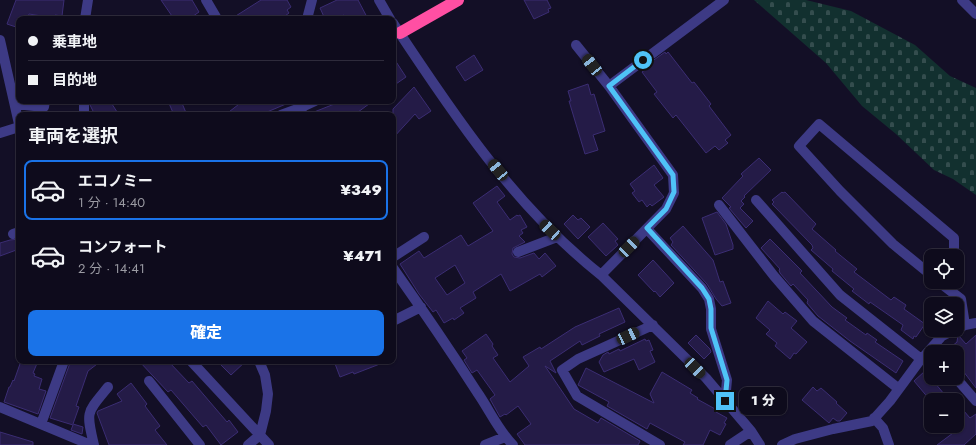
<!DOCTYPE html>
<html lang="ja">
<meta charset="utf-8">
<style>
:root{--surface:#0e0b1c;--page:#1c1929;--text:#f1f3f6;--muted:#9b9ba3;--line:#2e2b3b;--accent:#1a73e8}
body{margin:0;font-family:Jost,"Noto Sans JP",sans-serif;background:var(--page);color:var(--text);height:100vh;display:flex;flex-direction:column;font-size:15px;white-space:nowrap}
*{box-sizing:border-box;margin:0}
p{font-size:13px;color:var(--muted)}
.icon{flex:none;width:22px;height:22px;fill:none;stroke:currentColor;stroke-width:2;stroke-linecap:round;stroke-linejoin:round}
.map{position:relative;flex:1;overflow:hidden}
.panel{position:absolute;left:16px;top:112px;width:380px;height:252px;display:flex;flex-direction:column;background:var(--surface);border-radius:8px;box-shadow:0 1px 3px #0004,0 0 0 1px var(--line)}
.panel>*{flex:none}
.top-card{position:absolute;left:16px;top:16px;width:380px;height:88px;border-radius:8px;box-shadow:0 1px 3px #0004,0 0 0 1px var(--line);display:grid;align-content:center;height:88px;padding:0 12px;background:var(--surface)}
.tools{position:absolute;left:924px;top:249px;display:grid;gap:8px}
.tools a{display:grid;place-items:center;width:40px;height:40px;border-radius:8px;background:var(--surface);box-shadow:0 1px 3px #0004,0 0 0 1px var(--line);font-size:20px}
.end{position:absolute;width:18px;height:18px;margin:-9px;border:5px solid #4fc3f7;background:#111;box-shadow:0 0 0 2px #111}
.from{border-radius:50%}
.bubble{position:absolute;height:28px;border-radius:8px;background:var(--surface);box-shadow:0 1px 3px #0004,0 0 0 1px var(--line);font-size:13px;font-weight:800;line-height:28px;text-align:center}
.car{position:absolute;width:12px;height:24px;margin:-12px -6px;border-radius:5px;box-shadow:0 0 3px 1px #0007;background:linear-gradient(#222 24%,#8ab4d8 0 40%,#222 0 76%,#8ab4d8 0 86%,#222 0)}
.top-card b{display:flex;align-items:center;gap:14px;height:38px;font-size:15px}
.top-card b+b{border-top:1px solid var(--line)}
.top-card i{width:10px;height:10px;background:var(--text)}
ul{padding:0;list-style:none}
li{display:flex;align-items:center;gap:12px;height:60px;margin:0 8px 6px;padding:0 4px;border:2px solid transparent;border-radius:8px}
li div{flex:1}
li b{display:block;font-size:15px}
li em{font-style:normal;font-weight:800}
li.on{border-color:var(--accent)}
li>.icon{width:36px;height:36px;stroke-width:1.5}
h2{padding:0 12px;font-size:18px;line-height:48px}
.button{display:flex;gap:8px;margin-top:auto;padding:8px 12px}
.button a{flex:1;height:46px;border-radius:8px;background:var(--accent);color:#fff;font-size:16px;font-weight:800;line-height:46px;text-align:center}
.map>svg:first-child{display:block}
</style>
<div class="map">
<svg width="976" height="445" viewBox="0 0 976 445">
<defs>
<pattern id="cemetery-stones" width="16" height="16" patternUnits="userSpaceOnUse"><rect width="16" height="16" fill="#12302f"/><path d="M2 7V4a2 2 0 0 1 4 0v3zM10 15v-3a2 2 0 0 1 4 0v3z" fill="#344d4e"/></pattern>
</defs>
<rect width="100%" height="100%" fill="#130f26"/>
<path fill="url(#cemetery-stones)" d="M 754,0 L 806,0 L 851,11 L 915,45 L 950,76 L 976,88 L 976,195 L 953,179 L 934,170 L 896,134 L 862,106 L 826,63 Z"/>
<path fill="#241b47" stroke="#3b2d73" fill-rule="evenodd" d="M 16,0 L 64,0 L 62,16 L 55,15 L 54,18 L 29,14 L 27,19 L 19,19 L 19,28 L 7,24 Z
M 161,0 L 192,0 L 199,12 L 189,19 L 174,19 Z
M 261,0 L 287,0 L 291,7 L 287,10 L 289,13 L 281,19 L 231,19 Z
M 337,0 L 358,0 L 368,19 L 347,19 L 344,15 L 335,19 L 325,19 L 320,8 Z
M 524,0 L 547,0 L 551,8 L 548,9 L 549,12 L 534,19 Z
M 665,52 L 666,54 L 668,52 L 692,83 L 694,82 L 711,104 L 709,106 L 731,135 L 725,140 L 728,143 L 719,150 L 715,146 L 706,153 L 676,115 L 673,118 L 654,94 L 657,92 L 642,72 L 653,64 L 651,62 Z
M 474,55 L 483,70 L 465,81 L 456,67 Z
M 393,57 L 406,77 L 393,86 Z
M 588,84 L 591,95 L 594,94 L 605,131 L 593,135 L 598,150 L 585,154 L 569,101 L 571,101 L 568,91 Z
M 414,87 L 431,111 L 419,119 L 415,114 L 393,138 L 393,109 Z
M 96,101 L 110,101 L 119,115 L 95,115 L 90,105 Z
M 168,101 L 181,101 L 187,115 L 174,115 Z
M 243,101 L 293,101 L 260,115 L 225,115 Z
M 342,101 L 373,101 L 354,115 L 309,115 L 309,114 Z
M 759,158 L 771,170 L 744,196 L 745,197 L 741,201 L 744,204 L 740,208 L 753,221 L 746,228 L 729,208 L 731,207 L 722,198 L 743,176 L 741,174 Z
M 654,165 L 663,178 L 654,185 L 664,197 L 652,206 L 650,204 L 647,207 L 642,200 L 639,202 L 632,193 L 635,191 L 630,184 Z
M 497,186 L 505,196 L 497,202 L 510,220 L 517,215 L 518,216 L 520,215 L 527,227 L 521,230 L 523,233 L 519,236 L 525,242 L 513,248 L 512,254 L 514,257 L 520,258 L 534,253 L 539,259 L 545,253 L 556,266 L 542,277 L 540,274 L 510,291 L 501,274 L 473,292 L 476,298 L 460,308 L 464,313 L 454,320 L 453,318 L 444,323 L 436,310 L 433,312 L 419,294 L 400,264 L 419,251 L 424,258 L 461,235 L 468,246 L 493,231 L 473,203 ZM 455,265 L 465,283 L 447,295 L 435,278 Z
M 782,192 L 783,193 L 785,192 L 816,224 L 812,229 L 836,250 L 835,251 L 857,269 L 854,272 L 891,300 L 894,297 L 906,305 L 904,309 L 925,324 L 916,337 L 914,336 L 913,339 L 901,330 L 903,325 L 870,302 L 869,304 L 852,291 L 854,289 L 832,271 L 833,269 L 811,250 L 813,248 L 812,245 L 772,204 L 774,202 L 772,200 Z
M 717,212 L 726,224 L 733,245 L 733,249 L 715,255 L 702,218 Z
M 573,215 L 578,220 L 581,218 L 590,227 L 578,239 L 564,224 Z
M 603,223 L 618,239 L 615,241 L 618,245 L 606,256 L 588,237 Z
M 683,226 L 713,260 L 720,282 L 723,281 L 731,303 L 722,306 L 716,299 L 707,284 L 671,245 L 673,242 L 670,238 Z
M 19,239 L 19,249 L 0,256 L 0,243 L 10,240 Z
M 770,239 L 802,271 L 800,273 L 832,307 L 847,318 L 845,320 L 866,335 L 867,333 L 877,340 L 875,342 L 903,361 L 896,373 L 850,341 L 818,316 L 807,303 L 808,300 L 793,284 L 791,286 L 780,273 L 779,270 L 780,269 L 761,248 Z
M 653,260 L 674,283 L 660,297 L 655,291 L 654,292 L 638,275 Z
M 768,301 L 783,314 L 785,312 L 797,321 L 791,328 L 807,342 L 796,354 L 794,353 L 790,359 L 775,346 L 777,343 L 766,334 L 770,330 L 756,318 Z
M 619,308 L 625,322 L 599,334 L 600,336 L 582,345 L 580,341 L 550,361 L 556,373 L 545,366 L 574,409 L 598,423 L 601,418 L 640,441 L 638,445 L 525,445 L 517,434 L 531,424 L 518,406 L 506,415 L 505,414 L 500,417 L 490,399 L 495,395 L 477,370 L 472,373 L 464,360 L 467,358 L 462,351 L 486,334 L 493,344 L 492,346 L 498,355 L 493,358 L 510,382 L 529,366 L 523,357 L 540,347 L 541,349 L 575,327 Z
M 696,335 L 710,349 L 711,352 L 704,359 L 688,343 Z
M 958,335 L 966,344 L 976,335 L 976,388 L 957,363 L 957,352 L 945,352 L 957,342 Z
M 645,339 L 646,341 L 649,340 L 653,350 L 650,351 L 655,362 L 639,370 L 634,359 L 604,372 L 599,362 L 603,355 L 608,352 L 609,354 L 619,349 L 620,351 Z
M 21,361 L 38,361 L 33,373 L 35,374 L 34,376 L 42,379 L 39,389 L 46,391 L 38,414 L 4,402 L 9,387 L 10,387 L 13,380 L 14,381 Z
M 73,361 L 101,361 L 88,371 L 76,406 L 79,407 L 73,424 L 83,427 L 82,434 L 71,430 L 73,425 L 50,418 L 70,363 L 72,364 Z
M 139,361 L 168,361 L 189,383 L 192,381 L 227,422 L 229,420 L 238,432 L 221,445 L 206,425 L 203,427 L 171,390 L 168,392 Z
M 217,361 L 246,361 L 231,375 Z
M 334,361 L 384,361 L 385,362 L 354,374 L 353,372 L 340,377 Z
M 586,368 L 654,403 L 650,394 L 662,372 L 692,390 L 690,393 L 698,398 L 697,399 L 717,410 L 716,412 L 727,418 L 724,423 L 726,424 L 720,435 L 710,430 L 703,445 L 683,445 L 685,442 L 650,423 L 647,429 L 607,406 L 609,402 L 578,385 Z
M 925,371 L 949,400 L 930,400 L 914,381 Z
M 131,383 L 147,404 L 145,406 L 160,426 L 155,430 L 167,445 L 109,445 L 97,413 L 98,411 L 122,401 L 117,394 Z
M 813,387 L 817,391 L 821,388 L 837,402 L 836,403 L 847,413 L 840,421 L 837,421 L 833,418 L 829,423 L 802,400 Z
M 957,403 L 970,418 L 976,414 L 976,434 L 964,445 L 937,445 L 957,430 Z
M 0,432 L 33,442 L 33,445 L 0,445 Z"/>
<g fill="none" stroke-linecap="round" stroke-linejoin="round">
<path stroke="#3d3a85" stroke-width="10" d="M 206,0 L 216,17 L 212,19
M 379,0 L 390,19
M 962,0 L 976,14
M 85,19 L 88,0
M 307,19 L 312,0
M 393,23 C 453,114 515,207 601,275 L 706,378 L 751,431 L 760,445
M 0,40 L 19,124
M 576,45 L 609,86 L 673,175 L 674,193 L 666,209 L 601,275
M 609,86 L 724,0
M 15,104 L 44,107 L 45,101
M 84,115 L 84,101
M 281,115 L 300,108
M 303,115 L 300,108 L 315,101
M 0,133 L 19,127
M 756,200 L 840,295 L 921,359
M 719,205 L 774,276 L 813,321 L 899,389
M 647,229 L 702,288 L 709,299 L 711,309 L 711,329 L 727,380 L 725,401
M 13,234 L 19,232
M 518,252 L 557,237
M 393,257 L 424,237
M 393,268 C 422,309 450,350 477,392 C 489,409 498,430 513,445
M 931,275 L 893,244 L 840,191 L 799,146 L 819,124 L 954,238 L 954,256
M 939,282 L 961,299 L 965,325
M 393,321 L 421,307
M 653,325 L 578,359 L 562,370 L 577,396 L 660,445
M 959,328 L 965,325 L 976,323
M 191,361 L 269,445
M 956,378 L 976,401
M 149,381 L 200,445
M 0,407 L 91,445
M 874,418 L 883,428 L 889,445
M 41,424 L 64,361
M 94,445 C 86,411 86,414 108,387
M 248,445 L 260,435 L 266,411 L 268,394 L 265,375 L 259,361
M 485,445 L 505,437
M 730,445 L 751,431
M 782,445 L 795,439 L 833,429 L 872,421 L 890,401 L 918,363 L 942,336 L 954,330"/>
<path stroke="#ff4fa3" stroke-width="12" d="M 400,33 L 458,0"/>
</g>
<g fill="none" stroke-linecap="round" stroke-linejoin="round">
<path stroke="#4fc3f7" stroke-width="5" d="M 643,60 L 609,86 L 673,175 L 674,192 L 666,209 L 647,228 L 702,288 L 709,299 L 711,309 L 711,328 L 727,380 L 725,401"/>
</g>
</svg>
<div class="tools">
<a><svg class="icon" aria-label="locate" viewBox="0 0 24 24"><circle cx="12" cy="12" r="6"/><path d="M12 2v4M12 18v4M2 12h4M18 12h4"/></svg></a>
<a><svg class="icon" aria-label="layers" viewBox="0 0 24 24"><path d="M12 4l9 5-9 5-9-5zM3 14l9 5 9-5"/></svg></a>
<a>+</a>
<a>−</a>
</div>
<i class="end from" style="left:643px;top:60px"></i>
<i class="end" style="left:725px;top:401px"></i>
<div class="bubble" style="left:739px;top:387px;width:48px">1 分</div>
<i class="car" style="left:592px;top:65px;rotate:322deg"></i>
<i class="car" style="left:498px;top:170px;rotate:321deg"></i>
<i class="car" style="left:550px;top:230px;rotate:313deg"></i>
<i class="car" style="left:629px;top:247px;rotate:45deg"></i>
<i class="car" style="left:628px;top:336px;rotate:65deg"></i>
<i class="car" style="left:695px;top:368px;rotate:135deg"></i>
<div class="top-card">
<b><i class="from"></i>乗車地</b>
<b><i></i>目的地</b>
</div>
<section class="panel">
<h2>車両を選択</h2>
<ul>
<li class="on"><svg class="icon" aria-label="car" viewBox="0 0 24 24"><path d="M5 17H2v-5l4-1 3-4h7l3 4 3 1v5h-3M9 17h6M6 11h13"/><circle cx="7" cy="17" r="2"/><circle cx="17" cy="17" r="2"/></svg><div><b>エコノミー</b><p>1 分 · 14:40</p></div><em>¥349</em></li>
<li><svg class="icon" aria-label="car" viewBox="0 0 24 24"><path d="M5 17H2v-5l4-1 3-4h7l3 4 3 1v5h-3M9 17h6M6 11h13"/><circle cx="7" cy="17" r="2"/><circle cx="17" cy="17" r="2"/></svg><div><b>コンフォート</b><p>2 分 · 14:41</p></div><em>¥471</em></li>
</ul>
<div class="button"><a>確定</a></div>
</section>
</div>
